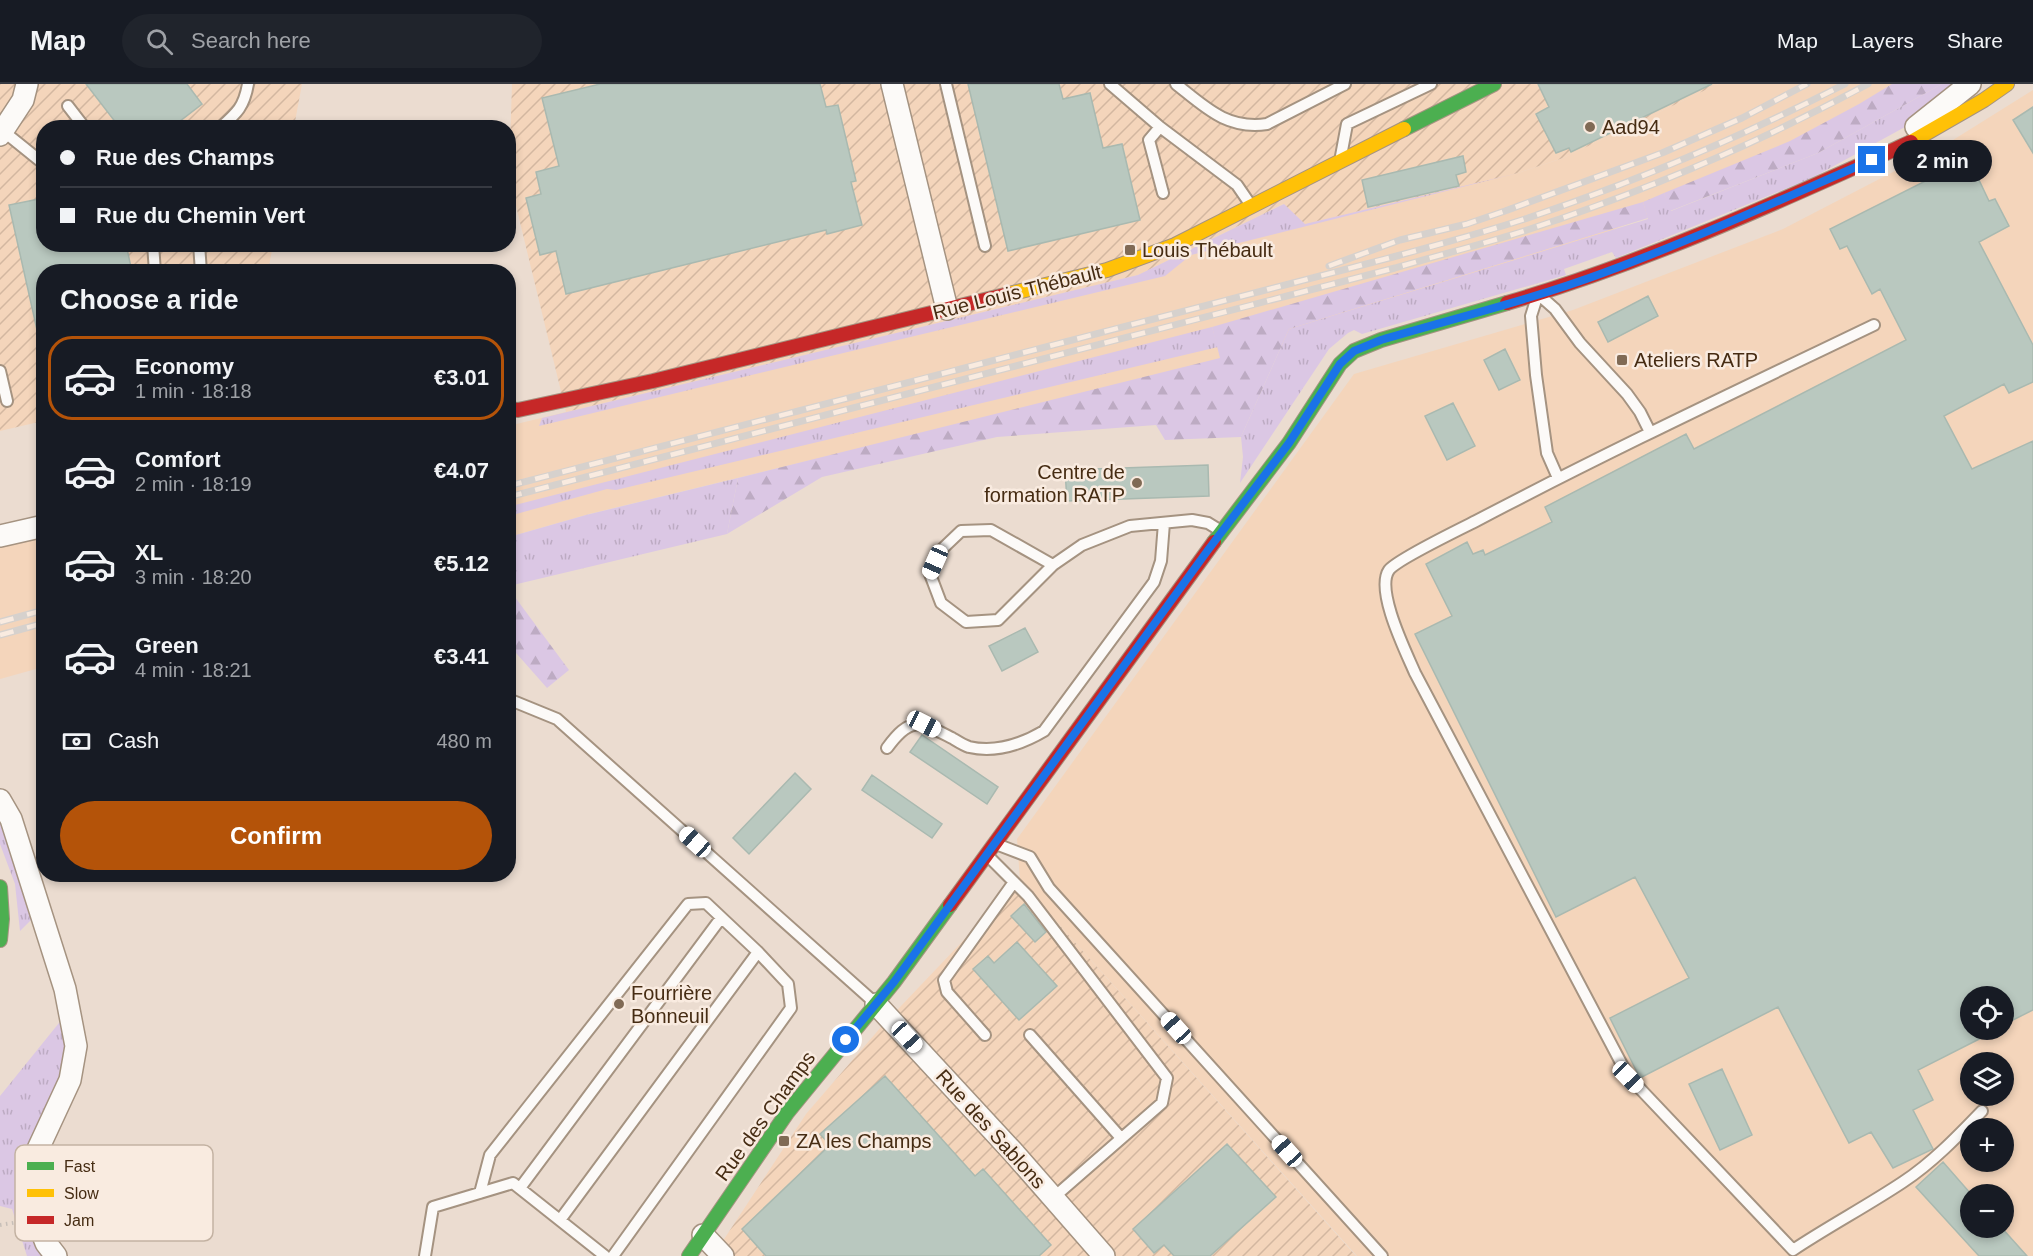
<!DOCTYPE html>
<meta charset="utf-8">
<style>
:root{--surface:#171b24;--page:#20242c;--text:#f1f3f6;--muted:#9ea1a6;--line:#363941;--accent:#b45309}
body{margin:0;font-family:Arial,sans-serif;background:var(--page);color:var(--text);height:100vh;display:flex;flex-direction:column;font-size:22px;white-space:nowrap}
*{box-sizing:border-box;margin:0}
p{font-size:20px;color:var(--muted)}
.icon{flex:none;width:33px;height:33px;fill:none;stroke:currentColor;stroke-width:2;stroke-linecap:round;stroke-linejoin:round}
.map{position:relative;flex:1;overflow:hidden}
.details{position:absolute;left:36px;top:180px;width:480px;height:618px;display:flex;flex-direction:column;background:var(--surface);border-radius:24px;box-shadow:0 3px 9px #0003}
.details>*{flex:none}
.guide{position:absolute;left:36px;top:36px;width:480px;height:132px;border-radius:24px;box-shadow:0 3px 9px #0003;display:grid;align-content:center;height:132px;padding:0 24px;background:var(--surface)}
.controls{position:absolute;left:1960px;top:902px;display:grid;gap:12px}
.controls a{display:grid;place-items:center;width:54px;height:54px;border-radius:50%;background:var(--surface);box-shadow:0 3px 9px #0003;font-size:30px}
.end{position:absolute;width:27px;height:27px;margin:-14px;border:8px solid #1a73e8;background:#fff;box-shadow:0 0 0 3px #fff}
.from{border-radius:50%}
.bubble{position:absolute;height:42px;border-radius:21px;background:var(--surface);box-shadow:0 3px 9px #0003;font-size:20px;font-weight:600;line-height:42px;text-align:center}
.car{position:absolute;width:18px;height:36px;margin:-18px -9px;border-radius:8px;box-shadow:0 0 4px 2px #0007;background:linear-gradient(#fff 24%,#345 0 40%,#fff 0 76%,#345 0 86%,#fff 0)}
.guide b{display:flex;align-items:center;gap:21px;height:57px;font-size:22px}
.guide b+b{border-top:2px solid var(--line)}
.guide i{width:15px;height:15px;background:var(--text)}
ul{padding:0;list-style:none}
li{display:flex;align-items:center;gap:18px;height:84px;margin:0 12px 9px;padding:0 12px;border:3px solid transparent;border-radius:24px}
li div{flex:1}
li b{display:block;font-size:22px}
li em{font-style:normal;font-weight:600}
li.on{border-color:var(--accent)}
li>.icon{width:54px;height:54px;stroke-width:1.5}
h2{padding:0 24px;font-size:27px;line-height:72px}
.pay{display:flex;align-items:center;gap:15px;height:66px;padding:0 24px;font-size:22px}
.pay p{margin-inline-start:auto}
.button{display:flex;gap:12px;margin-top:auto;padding:12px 24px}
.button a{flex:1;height:69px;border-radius:36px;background:var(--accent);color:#fff;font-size:24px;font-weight:600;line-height:69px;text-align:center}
header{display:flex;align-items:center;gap:36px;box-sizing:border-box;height:84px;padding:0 30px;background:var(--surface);border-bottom:2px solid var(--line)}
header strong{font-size:28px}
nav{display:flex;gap:33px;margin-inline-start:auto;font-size:21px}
.search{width:420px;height:54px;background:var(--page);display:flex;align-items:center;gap:15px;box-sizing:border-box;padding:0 21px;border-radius:33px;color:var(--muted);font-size:22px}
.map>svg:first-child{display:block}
</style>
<header>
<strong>Map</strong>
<div class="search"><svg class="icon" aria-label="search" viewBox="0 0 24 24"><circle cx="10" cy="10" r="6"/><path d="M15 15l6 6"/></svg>Search here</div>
<nav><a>Map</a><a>Layers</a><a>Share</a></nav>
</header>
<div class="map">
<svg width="2033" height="1172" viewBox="0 0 2033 1172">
<defs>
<pattern id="industrial-furrows" width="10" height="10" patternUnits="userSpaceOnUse" patternTransform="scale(1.5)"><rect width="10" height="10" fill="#f4d5bb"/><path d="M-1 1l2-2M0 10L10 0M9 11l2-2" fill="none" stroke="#d3b7a0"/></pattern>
<pattern id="grass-tufts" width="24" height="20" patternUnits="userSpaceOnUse" patternTransform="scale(1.5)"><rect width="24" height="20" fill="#dbc7e4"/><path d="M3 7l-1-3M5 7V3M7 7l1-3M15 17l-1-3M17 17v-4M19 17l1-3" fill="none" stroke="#bdabc3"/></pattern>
<pattern id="forest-firs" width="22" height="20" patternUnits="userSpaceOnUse" patternTransform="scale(1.5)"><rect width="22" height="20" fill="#dbc7e4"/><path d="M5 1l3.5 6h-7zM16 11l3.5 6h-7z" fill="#bdabc3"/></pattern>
</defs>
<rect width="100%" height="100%" fill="#ebdcd0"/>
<path fill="#f4d5bb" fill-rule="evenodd" d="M 1718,0 L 1933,0 L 1753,92 L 1359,243 L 589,430 L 509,453 L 508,342 L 1138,191 L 1284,120 L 1518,89 L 1563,74 Z
M 2033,6 L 2033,1172 L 1357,1172 L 1020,797 L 1017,755 L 1354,290 L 1573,226 L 1783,145 L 1945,61 ZM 1971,912 L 2004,912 L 2004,945 L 1971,945 ZM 1971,978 L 2004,978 L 2004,1011 L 1971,1011 ZM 1971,1044 L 2004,1044 L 2004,1077 L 1971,1077 ZM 1971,1110 L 2004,1110 L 2004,1143 L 1971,1143 Z
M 43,452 L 43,583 L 0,595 L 0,462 Z"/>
<path fill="url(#industrial-furrows)" d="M 0,0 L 302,0 L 294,43 L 44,44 L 44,160 L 273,161 L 268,187 L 44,188 L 43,337 L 0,347 Z
M 512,0 L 1718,0 L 1563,74 L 1518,89 L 1305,140 L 1283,120 L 1138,191 L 566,328 L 509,93 Z
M 1020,797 L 1356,1172 L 713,1172 L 806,1030 L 881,943 Z"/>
<path fill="url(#grass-tufts)" d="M 1942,0 L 1964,0 L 1925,32 L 1812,94 L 1616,174 L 1612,168 L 1564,185 L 1566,191 L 1362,250 L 1354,246 L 1348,249 L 1329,265 L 1240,399 L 1243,373 L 1241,353 L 1289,245 L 1648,135 L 1643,118 L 1664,109 L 1671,127 L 1818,69 Z
M 1518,89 L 1191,171 L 1165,192 L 539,342 L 542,334 L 1138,191 L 1284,120 L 1305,140 Z
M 1212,243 L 1218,263 L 616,406 L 607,405 L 509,432 L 515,421 Z
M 738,394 L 727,450 L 509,502 L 509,453 L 586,431 Z
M 0,736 L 33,834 L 20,847 L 15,800 L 0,760 Z
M 63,934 L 68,967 L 61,997 L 25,1071 L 22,1119 L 50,1172 L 27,1172 L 12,1125 L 0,1122 L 0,1012 Z"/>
<path fill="url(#forest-firs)" d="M 1892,0 L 1942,0 L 1818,69 L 1670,127 L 1664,109 L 1790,57 L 1859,20 Z
M 1643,118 L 1648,134 L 1289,245 L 1241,353 L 1165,356 L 1156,341 L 997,353 L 822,393 L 727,450 L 738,394 L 1220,274 L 1212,243 Z
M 509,505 L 569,586 L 547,604 L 509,561 Z"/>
<path fill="#b9c8bf" stroke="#a9b9b0" stroke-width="1.5" d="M 86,0 L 187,0 L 202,20 L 171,44 L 120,44 Z
M 600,0 L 820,0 L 826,23 L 838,21 L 856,97 L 851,98 L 862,141 L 827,150 L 826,146 L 566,210 L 556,167 L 540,171 L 526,114 L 541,110 L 536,88 L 559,82 L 542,14 Z
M 968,0 L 1059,0 L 1063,15 L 1090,9 L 1103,64 L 1122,60 L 1140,136 L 1008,167 Z
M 1538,0 L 1712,0 L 1571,68 L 1569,64 L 1556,69 L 1536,30 L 1549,23 Z
M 2033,23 L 2033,69 L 2013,36 Z
M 1463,72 L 1466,88 L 1456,91 L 1459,102 L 1368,123 L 1362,96 Z
M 1969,75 L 1989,117 L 1995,115 L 2009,142 L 1979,158 L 2033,261 L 2033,298 L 2009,309 L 2004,300 L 1944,332 L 1972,385 L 2033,357 L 2033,926 L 2011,937 L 2004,923 L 2004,912 L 1971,912 L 1971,945 L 1999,945 L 1918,986 L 1933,1016 L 1913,1026 L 1933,1065 L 1893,1084 L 1871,1048 L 1849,1059 L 1778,923 L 1640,994 L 1610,934 L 1689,894 L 1635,793 L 1556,833 L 1415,550 L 1452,532 L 1426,480 L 1467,458 L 1473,470 L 1483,466 L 1485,471 L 1552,438 L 1545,423 L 1686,350 L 1694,365 L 1906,256 L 1880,205 L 1872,210 L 1847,162 L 1840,165 L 1830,145 Z
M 44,114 L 44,160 L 126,160 L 132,188 L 44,188 L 44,245 L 37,246 L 9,121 Z
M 1648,212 L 1658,232 L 1608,258 L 1598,238 Z
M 1505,265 L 1520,296 L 1499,306 L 1484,276 Z
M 1453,319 L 1475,362 L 1447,376 L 1425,332 Z
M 1208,381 L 1209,412 L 1067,417 L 1065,386 Z
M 1025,544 L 1038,568 L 1002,587 L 989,562 Z
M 922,651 L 998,703 L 987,720 L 910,668 Z
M 795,689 L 811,705 L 749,770 L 733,754 Z
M 872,691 L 942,740 L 932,754 L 862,706 Z
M 1024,820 L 1046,848 L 1035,858 L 1011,832 Z
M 1017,858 L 1057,902 L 1019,936 L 973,885 L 988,872 L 994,879 Z
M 1722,985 L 1752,1051 L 1720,1066 L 1689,1000 Z
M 885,992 L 975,1092 L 983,1085 L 1051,1161 L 1039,1172 L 766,1172 L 742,1145 L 830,1061 L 820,1050 Z
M 1227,1060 L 1276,1113 L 1210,1172 L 1174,1172 L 1164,1161 L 1154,1169 L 1133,1145 Z
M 1943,1078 L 1971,1110 L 1971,1143 L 2001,1143 L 2027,1172 L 1979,1172 L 1916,1103 Z"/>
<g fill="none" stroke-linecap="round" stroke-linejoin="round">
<defs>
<path id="lane" d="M 946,0 L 985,162
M 1110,0 L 1160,43 L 1237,101 L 1250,120
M 1176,0 C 1205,23 1227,46 1267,40 L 1345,0
M 68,22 L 85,44
M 1160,43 L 1149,56 L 1163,109
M 220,44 C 237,29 244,23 248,0
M 3,47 L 44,80
M 1341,72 L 1347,40 L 1431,0
M 153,160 L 155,188
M 199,160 L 201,188
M 1874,241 C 1741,305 1607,368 1476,437 C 1460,445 1396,476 1389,486 C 1375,506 1406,568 1415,589 L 1628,992 L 1793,1166 C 1829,1142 1867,1122 1903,1098 C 1932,1079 1958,1052 1982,1027
M 0,287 L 7,317
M 1558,394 L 1547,369 L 1536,291 L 1531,232 L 1538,210 L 1555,225 L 1580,259 L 1627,310 L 1640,328 L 1650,348
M 1053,481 L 991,446 L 961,447 L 940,467 L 930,490 L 941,519 L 966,538 L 998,536 L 1053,481 L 1082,461 L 1130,442 L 1192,436 L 1208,439 L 1221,447
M 508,615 L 557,635 L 874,918
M 887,664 C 911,631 920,638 952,654 C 957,657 963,661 969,663 C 995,669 1022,660 1044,647 L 1154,498 L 1161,477 L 1164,439
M 996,760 L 1030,773 L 1049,804 L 1382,1172
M 988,772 L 1028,812 L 1167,994 L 1162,1019 L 1053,1114
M 985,951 L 947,908 L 944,896 L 1014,798
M 1030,951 L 1121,1054
M 520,1104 L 721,834
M 480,1109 L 490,1071 L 688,820 L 706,819 L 758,868 L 788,900 L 791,924 L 613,1172
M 560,1136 L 758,868
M 425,1172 L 433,1123 L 513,1099 L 605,1172"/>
<path id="street" d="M 892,0 L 947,225
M 1916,43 L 1970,0
M 0,51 L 23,16 L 27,0
M 0,452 L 44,442
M 0,716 L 11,735 L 65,905 L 76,962 L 70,996 L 38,1065 L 32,1100 L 32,1123 L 46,1159 L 56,1172
M 876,920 L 1013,1068 L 1104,1172
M 703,1151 L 723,1172"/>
<path id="fast" d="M 1404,45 L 1494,0
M 1214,458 L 1289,359 L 1340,280 L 1354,267 L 1381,256 L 1507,219
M 0,803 L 2,835 L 0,856
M 689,1172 L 787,1029 L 894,898 L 950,821"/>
<path id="slow" d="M 1911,58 L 1984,16 L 2007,0
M 1009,210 L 1107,186 L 1175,161 L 1404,45"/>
<path id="jam" d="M 1507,219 C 1647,178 1778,118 1911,58
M 508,325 L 518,326 L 653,297 L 1009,210
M 950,821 L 1214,458"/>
</defs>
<use href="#lane" stroke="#a59381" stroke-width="14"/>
<use href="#street" stroke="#a59381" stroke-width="24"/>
<use href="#fast" stroke="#a59381" stroke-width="16"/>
<use href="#slow" stroke="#a59381" stroke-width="16"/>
<use href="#jam" stroke="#a59381" stroke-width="16"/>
<path stroke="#c7bfb8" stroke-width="4" stroke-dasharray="1.5 4.5" stroke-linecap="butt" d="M 0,1141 L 19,1138"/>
<use href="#lane" stroke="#fcfaf8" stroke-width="10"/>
<use href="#street" stroke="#fcfaf8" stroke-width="21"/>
<use href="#fast" stroke="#4caf50" stroke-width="14"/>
<use href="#slow" stroke="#ffc107" stroke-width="14"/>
<use href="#jam" stroke="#c62828" stroke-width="14"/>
<defs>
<path id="rail" d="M 1329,182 L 1400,156 L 1467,140 L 1505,127 L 1662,69 L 1742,34 L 1807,0
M 508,402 L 1393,173 C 1437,161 1481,149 1525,135 C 1635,98 1741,53 1845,0
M 508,413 L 1395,184 C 1439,171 1484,160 1527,146 C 1645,107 1759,59 1868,0
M 0,538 L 44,526
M 0,551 L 44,539"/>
</defs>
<use href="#rail" stroke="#d6d1cd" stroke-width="7"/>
<use href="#rail" stroke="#f9ebe0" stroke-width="4.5" stroke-dasharray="14" stroke-linecap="butt"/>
</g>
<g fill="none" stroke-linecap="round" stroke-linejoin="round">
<path stroke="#1a73e8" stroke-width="8" d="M 846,956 L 894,898 L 1208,466 L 1289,359 L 1340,280 L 1354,267 L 1381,256 C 1455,234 1530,216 1603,189 C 1695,155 1782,115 1872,76"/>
</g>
<g fill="#806a55" stroke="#f9ebe0" stroke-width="2">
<circle cx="1590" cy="43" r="6"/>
<rect x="1124" y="160" width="12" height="12" rx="3"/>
<rect x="1616" y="270" width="12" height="12" rx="3"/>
<circle cx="1137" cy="399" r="6"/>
<circle cx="619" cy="920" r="6"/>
<rect x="778" y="1051" width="12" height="12" rx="3"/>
</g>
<g text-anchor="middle" stroke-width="5" stroke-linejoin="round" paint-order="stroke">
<g font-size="20" fill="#462c13" stroke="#f9ebe0" text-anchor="start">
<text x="1602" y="50">Aad94</text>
<text x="1142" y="173">Louis Thébault</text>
<text x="1634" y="283">Ateliers RATP</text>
<text x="1125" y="395" text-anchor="end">Centre de<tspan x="1125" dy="23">formation RATP</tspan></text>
<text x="631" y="916">Fourrière<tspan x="631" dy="23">Bonneuil</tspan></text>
<text x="796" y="1064">ZA les Champs</text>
</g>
<g font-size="20" fill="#462c13" stroke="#f9ebe0">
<text transform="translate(1017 208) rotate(-14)" y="7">Rue Louis Thébault</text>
<text transform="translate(765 1032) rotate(-54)" y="7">Rue des Champs</text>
<text transform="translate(991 1045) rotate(48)" y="7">Rue des Sablons</text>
</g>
</g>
<rect x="15" y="1061" width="198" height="96" rx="9" fill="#f9ebe0" stroke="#c3b2a2" stroke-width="1.5"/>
<rect x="27" y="1078" width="27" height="8" fill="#4caf50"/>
<rect x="27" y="1105" width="27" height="8" fill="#ffc107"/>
<rect x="27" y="1132" width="27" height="8" fill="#c62828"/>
<g font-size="16" fill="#462c13">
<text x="64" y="1088">Fast</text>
<text x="64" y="1115">Slow</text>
<text x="64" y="1142">Jam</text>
</g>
</svg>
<div class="controls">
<a><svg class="icon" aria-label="locate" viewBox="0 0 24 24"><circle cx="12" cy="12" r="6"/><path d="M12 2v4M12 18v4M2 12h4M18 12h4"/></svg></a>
<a><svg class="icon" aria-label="layers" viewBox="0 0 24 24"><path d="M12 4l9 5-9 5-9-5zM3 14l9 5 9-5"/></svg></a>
<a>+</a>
<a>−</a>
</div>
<i class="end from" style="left:846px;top:956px"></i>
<i class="end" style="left:1872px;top:76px"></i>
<div class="bubble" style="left:1893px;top:56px;width:99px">2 min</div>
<i class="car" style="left:935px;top:478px;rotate:204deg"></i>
<i class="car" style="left:924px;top:640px;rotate:117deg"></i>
<i class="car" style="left:695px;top:758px;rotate:312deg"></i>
<i class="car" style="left:1176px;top:944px;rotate:318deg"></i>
<i class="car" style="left:907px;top:953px;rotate:137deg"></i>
<i class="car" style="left:1628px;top:993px;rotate:136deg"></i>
<i class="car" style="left:1287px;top:1067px;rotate:318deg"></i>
<div class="guide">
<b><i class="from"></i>Rue des Champs</b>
<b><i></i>Rue du Chemin Vert</b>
</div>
<section class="details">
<h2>Choose a ride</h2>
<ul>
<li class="on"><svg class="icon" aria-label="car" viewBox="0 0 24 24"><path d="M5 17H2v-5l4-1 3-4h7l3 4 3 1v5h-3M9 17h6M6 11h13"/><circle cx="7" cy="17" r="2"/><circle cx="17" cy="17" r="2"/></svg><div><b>Economy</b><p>1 min · 18:18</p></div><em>€3.01</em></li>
<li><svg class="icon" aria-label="car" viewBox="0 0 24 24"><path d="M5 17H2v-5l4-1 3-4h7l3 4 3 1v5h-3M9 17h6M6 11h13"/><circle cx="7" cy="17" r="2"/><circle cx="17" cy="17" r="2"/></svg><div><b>Comfort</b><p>2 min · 18:19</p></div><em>€4.07</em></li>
<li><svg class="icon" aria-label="car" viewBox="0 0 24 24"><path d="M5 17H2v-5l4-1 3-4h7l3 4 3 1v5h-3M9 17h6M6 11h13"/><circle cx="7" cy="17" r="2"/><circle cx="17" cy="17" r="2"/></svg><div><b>XL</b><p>3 min · 18:20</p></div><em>€5.12</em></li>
<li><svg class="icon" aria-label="car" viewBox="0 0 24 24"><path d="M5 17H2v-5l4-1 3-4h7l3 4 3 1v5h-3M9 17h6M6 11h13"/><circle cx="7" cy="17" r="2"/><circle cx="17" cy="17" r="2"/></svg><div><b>Green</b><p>4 min · 18:21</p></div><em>€3.41</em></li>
</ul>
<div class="pay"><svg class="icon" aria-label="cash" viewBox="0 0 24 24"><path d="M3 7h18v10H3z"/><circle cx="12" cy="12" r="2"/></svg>Cash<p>480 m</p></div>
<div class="button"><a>Confirm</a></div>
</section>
</div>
